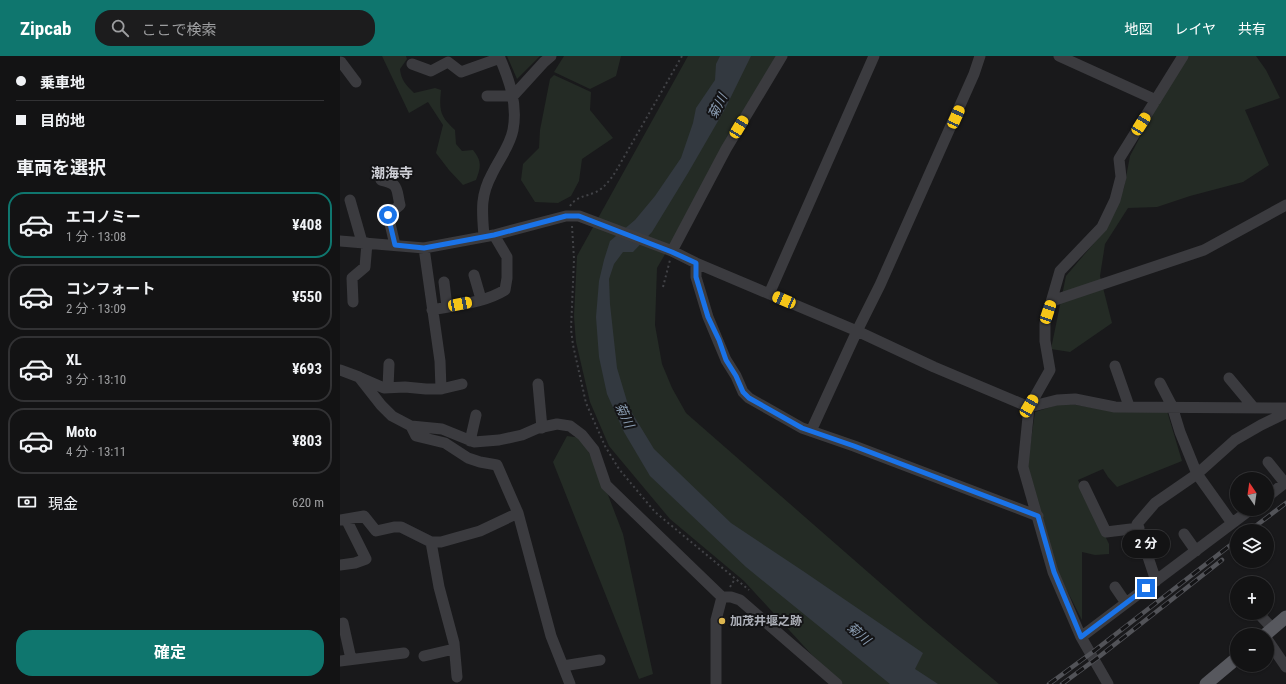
<!DOCTYPE html>
<html lang="ja">
<meta charset="utf-8">
<style>
:root{--surface:#131314;--page:#1c1c1d;--text:#f1f3f6;--muted:#9d9ea0;--line:#323234;--accent:#0f766e}
body{margin:0;font-family:"Roboto Condensed","Noto Sans JP",sans-serif;background:var(--page);color:var(--text);height:100vh;display:flex;flex-direction:column;font-size:15px;white-space:nowrap}
*{box-sizing:border-box;margin:0}
p{font-size:13px;color:var(--muted)}
.icon{flex:none;width:22px;height:22px;fill:none;stroke:currentColor;stroke-width:2;stroke-linecap:round;stroke-linejoin:round}
.map{position:relative;flex:1;overflow:hidden}
.panel{display:flex;flex-direction:column;background:var(--surface);width:340px}
.panel>*{flex:none}
.guide{display:grid;align-content:center;height:88px;padding:0 16px;background:var(--surface)}
.needle{width:26px;rotate:347deg}
.controls{position:absolute;left:890px;top:416px;display:grid;gap:8px}
.controls a{display:grid;place-items:center;width:44px;height:44px;border-radius:50%;background:var(--surface);box-shadow:0 1px 3px #0004,0 0 0 1px var(--line);font-size:20px}
.end{position:absolute;width:18px;height:18px;margin:-9px;border:5px solid #1a73e8;background:#fff;box-shadow:0 0 0 2px #fff}
.from{border-radius:50%}
.bubble{position:absolute;height:28px;border-radius:14px;background:var(--surface);box-shadow:0 1px 3px #0004,0 0 0 1px var(--line);font-size:13px;font-weight:700;line-height:28px;text-align:center}
.car{position:absolute;width:12px;height:24px;margin:-12px -6px;border-radius:5px;box-shadow:0 0 3px 1px #0007;background:linear-gradient(#f5c518 24%,#345 0 40%,#f5c518 0 76%,#345 0 86%,#f5c518 0)}
.guide b{display:flex;align-items:center;gap:14px;height:38px;font-size:15px}
.guide b+b{border-top:1px solid var(--line)}
.guide i{width:10px;height:10px;background:var(--text)}
ul{padding:0;list-style:none}
li{display:flex;align-items:center;gap:12px;height:66px;margin:0 8px 6px;padding:0 8px;border:2px solid var(--line);border-radius:16px}
li div{flex:1}
li b{display:block;font-size:15px}
li em{font-style:normal;font-weight:700}
li.current{border-color:var(--accent)}
li>.icon{width:36px;height:36px;stroke-width:1.5}
h2{padding:0 16px;font-size:18px;line-height:48px}
.pay{display:flex;align-items:center;gap:10px;height:44px;padding:0 16px;font-size:15px}
.pay p{margin-inline-start:auto}
.cta{display:flex;gap:8px;margin-top:auto;padding:8px 16px}
.cta a{flex:1;height:46px;border-radius:16px;background:var(--accent);color:#fff;font-size:16px;font-weight:700;line-height:46px;text-align:center}
header{display:flex;align-items:center;gap:24px;box-sizing:border-box;height:56px;padding:0 20px;background:var(--accent);color:#fff}
header strong{font-size:19px}
nav{display:flex;gap:22px;margin-inline-start:auto;font-size:14px}
.search{width:280px;height:36px;background:var(--page);display:flex;align-items:center;gap:10px;box-sizing:border-box;padding:0 14px;border-radius:16px;color:var(--muted);font-size:15px}
main{display:flex;flex:1;min-height:0}
.map>svg:first-child{display:block}
</style>
<header>
<strong>Zipcab</strong>
<div class="search"><svg class="icon" aria-label="search" viewBox="0 0 24 24"><circle cx="10" cy="10" r="6"/><path d="M15 15l6 6"/></svg>ここで検索</div>
<nav><a>地図</a><a>レイヤ</a><a>共有</a></nav>
</header>
<main>
<section class="panel">
<div class="guide">
<b><i class="from"></i>乗車地</b>
<b><i></i>目的地</b>
</div>
<h2>車両を選択</h2>
<ul>
<li class="current"><svg class="icon" aria-label="car" viewBox="0 0 24 24"><path d="M5 17H2v-5l4-1 3-4h7l3 4 3 1v5h-3M9 17h6M6 11h13"/><circle cx="7" cy="17" r="2"/><circle cx="17" cy="17" r="2"/></svg><div><b>エコノミー</b><p>1 分 · 13:08</p></div><em>¥408</em></li>
<li><svg class="icon" aria-label="car" viewBox="0 0 24 24"><path d="M5 17H2v-5l4-1 3-4h7l3 4 3 1v5h-3M9 17h6M6 11h13"/><circle cx="7" cy="17" r="2"/><circle cx="17" cy="17" r="2"/></svg><div><b>コンフォート</b><p>2 分 · 13:09</p></div><em>¥550</em></li>
<li><svg class="icon" aria-label="car" viewBox="0 0 24 24"><path d="M5 17H2v-5l4-1 3-4h7l3 4 3 1v5h-3M9 17h6M6 11h13"/><circle cx="7" cy="17" r="2"/><circle cx="17" cy="17" r="2"/></svg><div><b>XL</b><p>3 分 · 13:10</p></div><em>¥693</em></li>
<li><svg class="icon" aria-label="car" viewBox="0 0 24 24"><path d="M5 17H2v-5l4-1 3-4h7l3 4 3 1v5h-3M9 17h6M6 11h13"/><circle cx="7" cy="17" r="2"/><circle cx="17" cy="17" r="2"/></svg><div><b>Moto</b><p>4 分 · 13:11</p></div><em>¥803</em></li>
</ul>
<div class="pay"><svg class="icon" aria-label="cash" viewBox="0 0 24 24"><path d="M3 7h18v10H3z"/><circle cx="12" cy="12" r="2"/></svg>現金<p>620 m</p></div>
<div class="cta"><a>確定</a></div>
</section>
<div class="map">
<svg width="946" height="628" viewBox="0 0 946 628">
<rect width="100%" height="100%" fill="#19191b"/>
<path fill="#242b25" d="M 42,0 L 66,0 L 67,3 L 60,13 C 61,24 66,29 74,37 L 95,32 L 101,34 C 99,55 100,60 115,74 L 116,88 L 122,95 L 133,94 C 142,105 141,111 136,124 L 123,129 L 109,114 L 96,97 L 103,69 L 88,46 L 69,57 Z
M 167,0 L 200,0 L 177,23 Z
M 224,0 L 281,0 L 276,20 L 250,33 L 214,16 Z
M 348,0 L 442,0 L 392,83 L 317,212 L 315,269 L 322,308 L 332,332 L 346,357 L 585,566 L 659,628 L 503,628 L 472,599 L 404,525 L 330,463 L 269,390 L 250,346 L 236,286 L 235,274 L 234,260 L 237,200 Z
M 845,0 L 916,0 L 926,14 L 940,42 L 905,54 L 929,109 L 903,126 L 850,140 L 817,151 L 788,152 L 765,188 L 760,220 L 772,267 L 730,296 L 711,293 L 726,220 L 766,173 L 784,132 L 790,100 L 830,24 Z
M 214,19 L 251,36 L 250,54 L 273,82 L 242,103 L 239,125 L 231,140 L 218,147 L 195,146 L 181,124 L 183,108 L 199,92 L 200,74 L 210,23 Z
M 723,347 L 769,354 L 827,355 L 842,405 L 777,431 L 768,421 L 763,413 L 738,424 L 769,488 L 769,498 L 755,499 L 742,496 L 742,564 L 713,507 L 687,412 L 695,356 Z
M 227,380 L 242,382 L 265,431 L 283,478 L 313,618 L 299,623 L 213,406 Z"/>
<path fill="#333940" d="M 380,0 L 411,0 L 385,53 L 348,117 L 312,176 L 293,196 L 283,196 L 274,208 L 269,223 L 270,248 L 277,312 L 289,352 L 314,393 L 391,467 L 463,515 L 583,597 L 575,613 L 598,628 L 550,628 L 406,511 L 310,420 L 284,376 L 267,338 L 259,301 L 256,261 L 259,225 L 264,204 L 270,185 L 295,164 L 315,140 L 341,102 L 353,67 L 356,52 L 375,24 L 376,8 Z"/>
<g fill="none" stroke-linecap="round" stroke-linejoin="round">
<path stroke="#414246" stroke-width="2" stroke-dasharray="2 3" stroke-linecap="butt" d="M 230,150 C 237,140 245,141 256,136 C 264,132 271,123 276,115 L 342,0
M 232,170 L 234,203 L 231,273 L 233,289 L 246,347 L 265,390 L 279,413 L 315,456 L 409,534
M 323,231 L 330,204
M 390,531 L 395,523"/>
<path stroke="#3b3b3f" stroke-width="11" d="M 719,0 L 816,44
M 0,7 L 1,6 L 16,26
M 72,8 L 91,15 L 108,6 L 121,16 L 160,2
M 147,40 L 173,40 L 204,6 L 211,0
M 41,124 C 60,128 56,133 60,149 L 48,159 L 55,189
M 10,144 L 22,186
M 144,180 C 142,155 140,140 152,118 C 159,103 170,90 173,74 C 178,48 169,23 159,0
M 0,185 L 84,192 L 154,179 L 226,160 L 239,160 L 332,195 L 356,207 L 517,275 L 594,311 L 689,351 L 717,344 L 735,343 L 775,351 L 946,352
M 332,195 L 386,93 L 442,0
M 356,207 L 356,221 L 368,261 L 386,304 L 396,320 L 403,336 L 409,342 L 462,372 L 514,390 L 698,460
M 134,219 L 141,243
M 104,226 L 107,251
M 429,238 L 534,0
M 712,245 L 864,194 L 946,149
M 13,246 L 12,222 L 25,211 L 27,187
M 92,254 C 116,249 144,247 165,234 L 167,222 L 167,201 L 154,179
M 775,310 L 789,350
M 0,314 L 19,321 L 41,349 L 52,360 L 71,370 L 102,373 L 134,386 L 159,384 L 182,379 L 198,372 L 217,368 L 230,370 L 242,379 L 254,394 L 266,429 L 382,541 L 391,541 L 400,544 L 497,628
M 21,322 L 44,332 L 65,331 L 86,333 L 101,333 L 100,305 L 84,192
M 889,322 L 914,352
M 820,327 L 832,350 L 840,376 L 857,418 L 892,467
M 198,328 L 202,372
M 48,332 L 49,308
M 101,333 L 122,328
M 71,370 L 76,380 L 105,387 L 128,402 L 140,406 L 157,409 L 178,457 L 211,580 L 230,628
M 471,375 L 517,275 L 540,229 L 634,18 L 640,0
M 130,385 L 136,359
M 928,406 L 945,427
M 744,430 L 766,476 L 799,472
M 927,441 L 946,426
M 0,464 L 24,460 L 36,475 L 54,471 L 61,471 L 91,486 L 101,486 L 140,475 L 178,457
M 844,478 L 856,495
M 91,486 L 99,531 L 114,587 L 117,621
M 0,509 L 15,507 L 26,503 L 6,463
M 816,525 L 797,468 L 815,447 L 857,418 L 895,384 L 921,369 L 946,357
M 775,531 L 786,547
M 918,557 L 932,572
M 3,567 L 11,603
M 741,581 L 911,453
M 927,583 L 946,611
M 84,600 L 114,593
M 0,605 L 64,597
M 223,610 L 260,604
M 376,628 L 376,564 L 382,541
M 768,628 L 741,581 L 713,516 L 683,411 L 689,351 L 710,314 L 705,285 L 705,267 L 720,215 L 762,171 L 775,144 L 781,121 L 779,103 L 843,0"/>
<path stroke="#57585e" stroke-width="13" d="M 925,579 L 946,561
M 866,628 L 897,602"/>
<defs>
<path id="rail" d="M 909,475 L 946,447
M 709,628 L 754,595 L 897,484
M 722,628 L 760,600 L 882,504"/>
</defs>
<use href="#rail" stroke="#525358" stroke-width="4.5"/>
<use href="#rail" stroke="#141416" stroke-width="3" stroke-dasharray="9" stroke-linecap="butt"/>
</g>
<g fill="none" stroke-linecap="round" stroke-linejoin="round">
<path stroke="#1a73e8" stroke-width="5" d="M 48,159 L 55,189 L 84,192 L 154,179 L 226,160 L 239,160 L 332,196 L 356,207 L 356,221 L 368,261 L 379,284 L 386,304 L 396,320 L 403,336 L 409,342 L 462,372 L 514,390 L 698,460 L 714,516 L 741,581 L 806,532"/>
</g>
<circle fill="#ddb64f" stroke="#141416" stroke-width="1.5" cx="382" cy="565" r="4"/>
<g text-anchor="middle" stroke-width="4" stroke-linejoin="round" paint-order="stroke">
<g font-size="12" font-weight="bold" fill="#adb0b9" stroke="#141416" text-anchor="start">
<text x="390" y="569">加茂井堰之跡</text>
</g>
<g font-size="13" font-style="italic" fill="#899bb0" stroke="#141416">
<text transform="translate(377 50) rotate(-63)" y="5">菊川</text>
<text transform="translate(285 359) rotate(65)" y="5">菊川</text>
<text transform="translate(519 577) rotate(41)" y="5">菊川</text>
</g>
<g font-size="14" font-weight="bold" fill="#cecfd6" stroke="#141416">
<text x="52" y="122">潮海寺</text>
</g>
</g>
</svg>
<div class="controls">
<a><svg class="needle" viewBox="-14 -14 28 28"><path d="M0-13l5 13h-10z" fill="#e53935"/><path d="M0 13l5-13h-10z" fill="#9d9ea0"/></svg></a>
<a><svg class="icon" aria-label="layers" viewBox="0 0 24 24"><path d="M12 4l9 5-9 5-9-5zM3 14l9 5 9-5"/></svg></a>
<a>+</a>
<a>−</a>
</div>
<i class="end from" style="left:48px;top:159px"></i>
<i class="end" style="left:806px;top:532px"></i>
<div class="bubble" style="left:782px;top:474px;width:48px">2 分</div>
<i class="car" style="left:616px;top:61px;rotate:24deg"></i>
<i class="car" style="left:801px;top:68px;rotate:32deg"></i>
<i class="car" style="left:399px;top:71px;rotate:31deg"></i>
<i class="car" style="left:444px;top:244px;rotate:293deg"></i>
<i class="car" style="left:120px;top:248px;rotate:79deg"></i>
<i class="car" style="left:708px;top:256px;rotate:18deg"></i>
<i class="car" style="left:689px;top:350px;rotate:30deg"></i>
</div>
</main>
